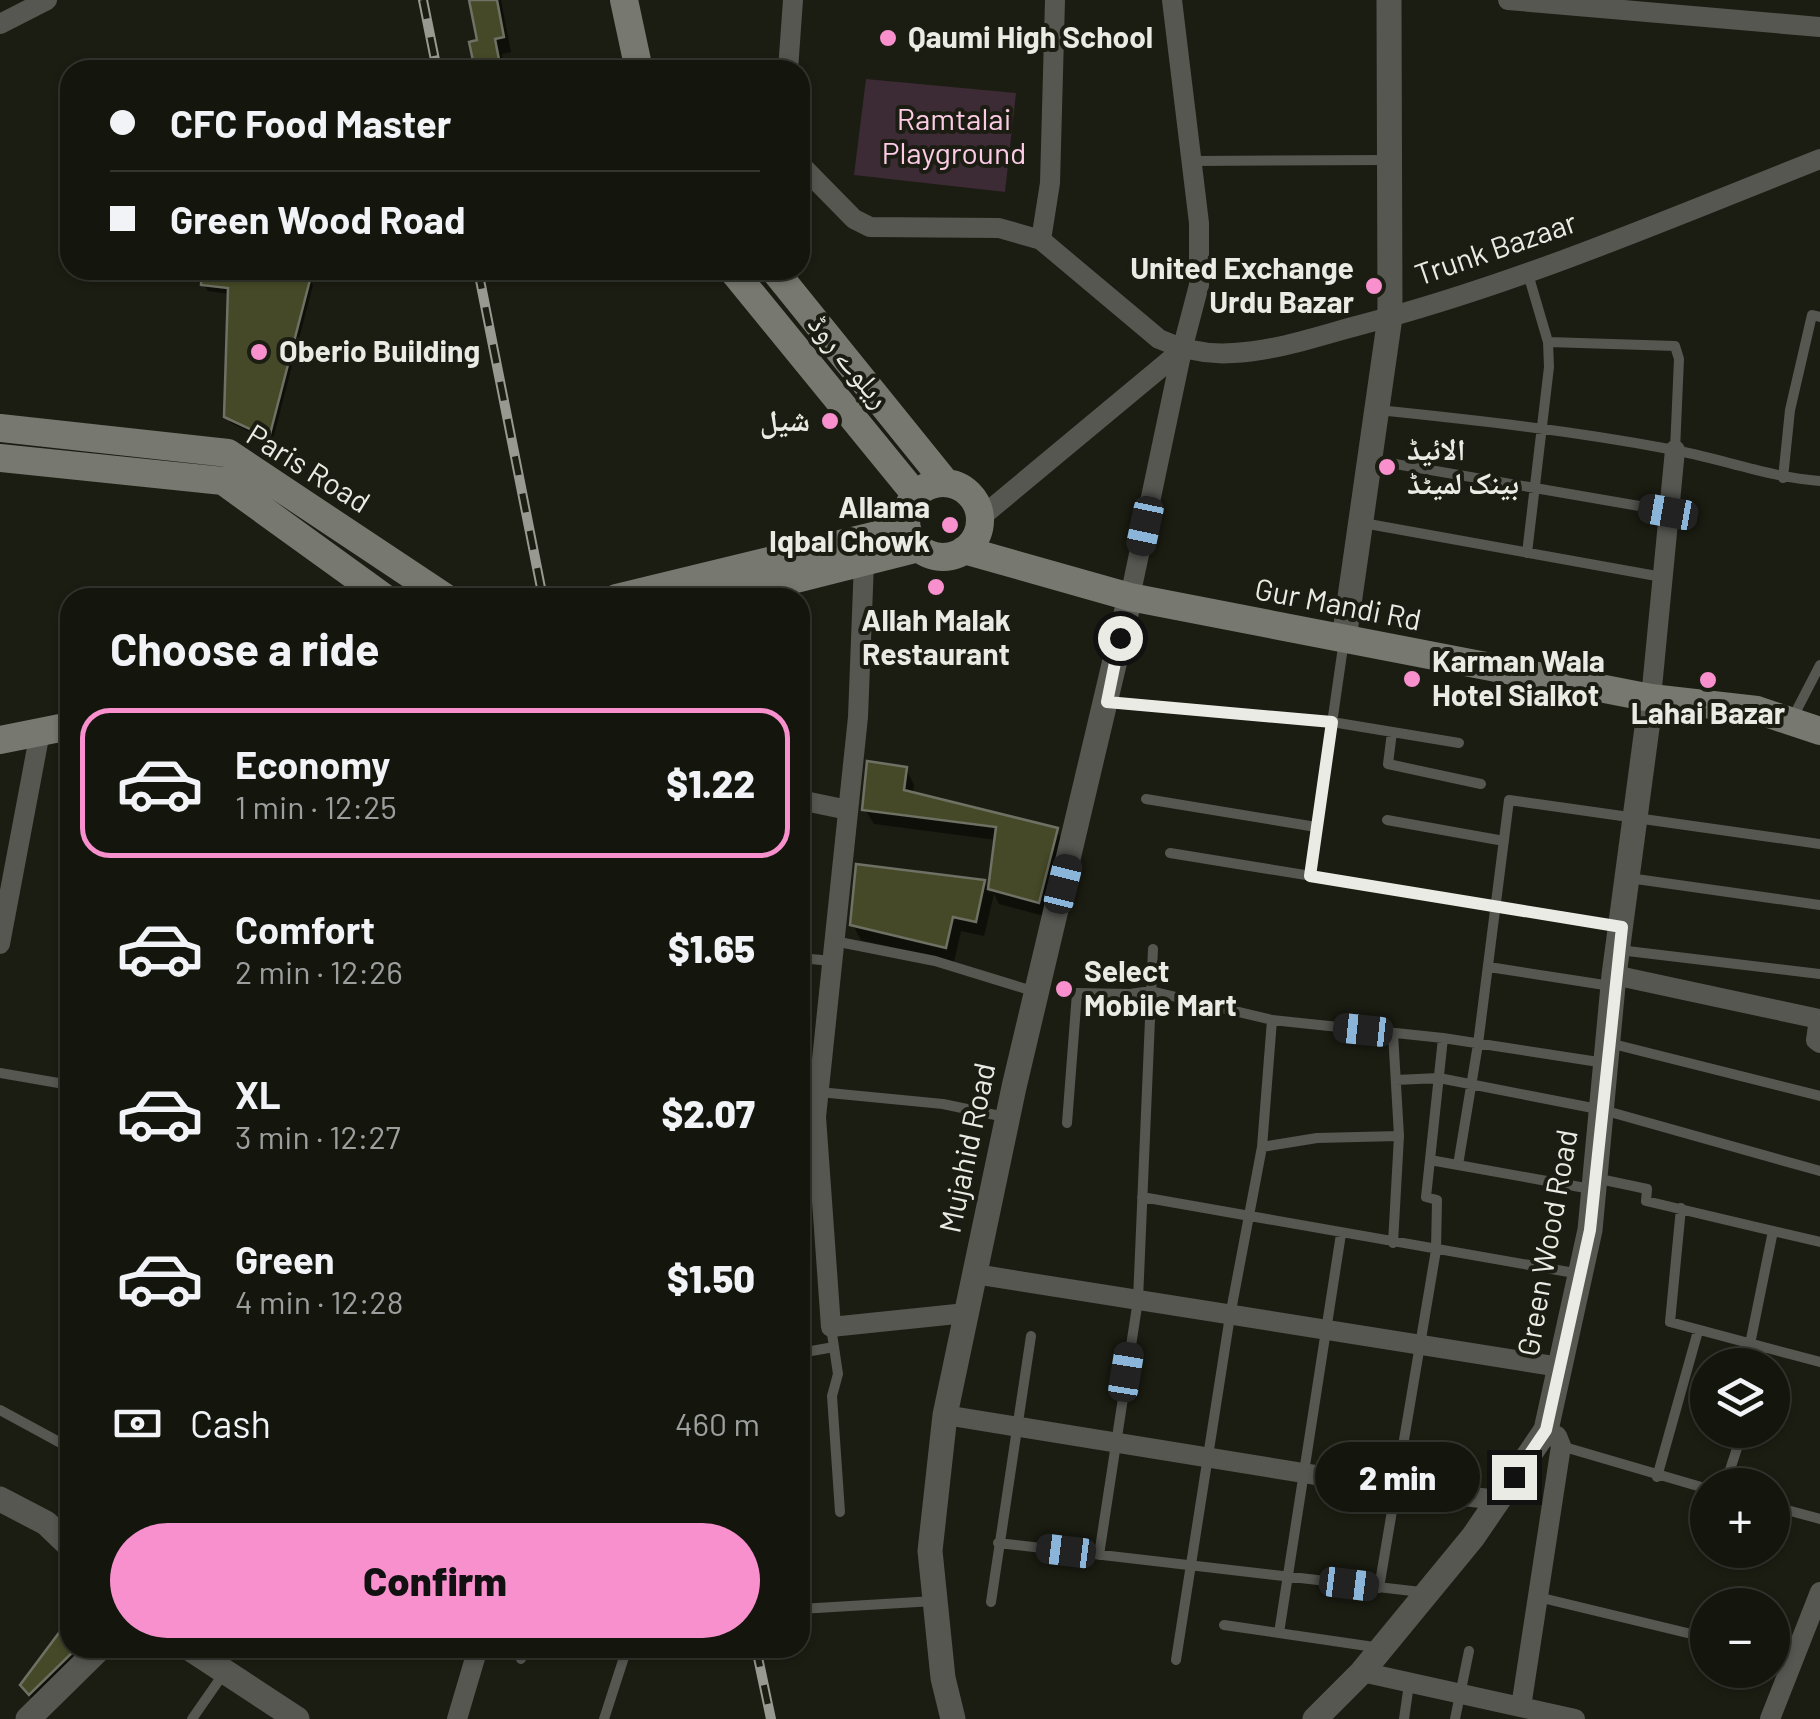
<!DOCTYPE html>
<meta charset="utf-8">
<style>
:root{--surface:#14160e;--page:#21231c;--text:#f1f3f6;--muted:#9d9f9e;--line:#33352e;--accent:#f790cd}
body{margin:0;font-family:Barlow,"Noto Naskh Arabic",sans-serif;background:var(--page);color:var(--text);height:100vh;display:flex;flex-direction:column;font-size:38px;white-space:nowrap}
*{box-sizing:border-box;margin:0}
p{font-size:32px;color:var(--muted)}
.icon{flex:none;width:55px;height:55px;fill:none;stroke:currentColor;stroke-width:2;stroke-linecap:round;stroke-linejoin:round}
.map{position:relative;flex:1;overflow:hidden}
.panel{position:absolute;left:60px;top:588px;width:750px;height:1070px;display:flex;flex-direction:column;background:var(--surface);border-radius:30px;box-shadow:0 2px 8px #0004,0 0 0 2px var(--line)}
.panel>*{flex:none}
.banner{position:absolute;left:60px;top:60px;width:750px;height:220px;border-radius:30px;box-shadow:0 2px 8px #0004,0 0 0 2px var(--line);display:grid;align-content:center;height:220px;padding:0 50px;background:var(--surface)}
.fabs{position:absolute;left:1690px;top:1348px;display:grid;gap:20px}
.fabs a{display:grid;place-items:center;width:100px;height:100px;border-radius:50%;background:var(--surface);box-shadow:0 2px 8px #0004,0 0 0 2px var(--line);font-size:50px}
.end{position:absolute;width:45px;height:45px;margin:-22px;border:12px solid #eaebe4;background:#111;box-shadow:0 0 0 5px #111}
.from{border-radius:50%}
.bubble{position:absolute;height:70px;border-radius:35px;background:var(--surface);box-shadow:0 2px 8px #0004,0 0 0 2px var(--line);font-size:32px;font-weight:800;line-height:70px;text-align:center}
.car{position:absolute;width:30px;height:60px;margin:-30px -15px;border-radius:12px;box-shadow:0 0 8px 2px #0007;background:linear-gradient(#222 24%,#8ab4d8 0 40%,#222 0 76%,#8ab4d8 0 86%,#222 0)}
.banner b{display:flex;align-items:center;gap:35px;height:95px;font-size:38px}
.banner b+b{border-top:2px solid var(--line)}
.banner i{width:25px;height:25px;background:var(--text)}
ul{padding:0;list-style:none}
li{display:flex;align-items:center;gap:30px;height:150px;margin:0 20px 15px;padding:0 30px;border:5px solid transparent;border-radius:30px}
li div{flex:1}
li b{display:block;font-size:38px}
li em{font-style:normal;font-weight:800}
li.selected{border-color:var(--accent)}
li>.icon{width:90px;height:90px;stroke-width:1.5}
h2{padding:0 50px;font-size:45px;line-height:120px}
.pay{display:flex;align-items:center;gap:25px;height:110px;padding:0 50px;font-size:38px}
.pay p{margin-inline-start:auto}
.primary-button{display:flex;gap:20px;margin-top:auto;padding:20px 50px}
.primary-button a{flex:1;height:115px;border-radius:60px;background:var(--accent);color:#111;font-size:40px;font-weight:800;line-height:115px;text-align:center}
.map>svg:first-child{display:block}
</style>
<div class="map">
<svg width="1820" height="1719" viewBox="0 0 1820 1719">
<rect width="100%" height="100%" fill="#1b1d12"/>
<path fill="#3c2a34" d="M 866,79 L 1016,93 L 1005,192 L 854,175 Z"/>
<path fill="#0007" d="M 472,0 L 501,0 L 511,52 L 502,54 L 505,70 L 477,70 L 480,42 Z
M 205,270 L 293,270 L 309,278 L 313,285 L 272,443 L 231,423 L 226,416 L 230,294 L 208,291 L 204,285 Z
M 906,769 L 914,785 L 913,794 L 1056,830 L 1065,845 L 1047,917 L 999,904 L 994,894 L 984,936 L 961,931 L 954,962 L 861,940 L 853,925 L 984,882 L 990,893 L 997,840 L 874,824 L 865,809 Z
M 70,1622 L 70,1648 L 98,1648 L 36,1705 L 23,1685 Z"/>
<path fill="#454927" stroke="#6f7164" stroke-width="2.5" d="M 469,0 L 497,0 L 504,37 L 495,39 L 501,70 L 475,70 L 469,42 L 477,40 Z
M 202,270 L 299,270 L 311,276 L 269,438 L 224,417 L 228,288 L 201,285 Z
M 867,761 L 907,767 L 904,790 L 1058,828 L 1039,903 L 988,889 L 996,827 L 862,810 Z
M 856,864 L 985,880 L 976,922 L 953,917 L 946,948 L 850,925 Z
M 70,1618 L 70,1648 L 77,1648 L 29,1695 L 20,1685 Z"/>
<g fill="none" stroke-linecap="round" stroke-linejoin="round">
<path stroke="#565751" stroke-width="10" d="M 1191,161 L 1389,160
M 1548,342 L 1675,346 L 1679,359 L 1675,450
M 1378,410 C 1476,420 1573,431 1669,449 C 1720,458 1768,477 1820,481
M 1372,460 L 1668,511
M 1783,478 L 1790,410 L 1812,315 L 1820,317
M 1363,523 L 1662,577
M 1527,553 L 1549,367 L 1548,342 L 1528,274
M 1108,702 L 1332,722 L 1459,743
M 1791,721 L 1820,665
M 1392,732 L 1388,764 L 1481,784
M 1146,799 L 1316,827
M 1387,820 L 1504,841
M 1170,853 L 1618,926
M 1310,876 L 1344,640
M 1629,878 L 1820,905
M 834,941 L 935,961 L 1036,992
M 1619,950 L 1820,974
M 800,958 L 832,961
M 1489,967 L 1611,986
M 1609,1043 L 1820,1096
M 0,1073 L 70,1085
M 1396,1080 L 1439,1078 L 1603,1110 L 1820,1171
M 819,1092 L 943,1104 L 1005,1117
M 1067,1123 L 1077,993 L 1130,994 L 1151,991 L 1272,1020 L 1443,1038 L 1605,1063
M 1262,1147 L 1317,1138 L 1399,1136
M 1430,1160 L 1591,1189
M 1458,1165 L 1478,1044 L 1509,800 L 1820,844
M 1595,1178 L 1647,1189 L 1646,1201 L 1820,1242
M 1142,1197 L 1580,1274
M 1681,1208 L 1670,1322 L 1820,1362
M 1393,1243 L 1399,1136 L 1393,1033
M 831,1327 L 838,1374 L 832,1396 L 840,1512
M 1750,1344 L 1773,1231
M 800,1353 L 834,1347
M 1759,1365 L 1762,1347
M 0,1410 L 70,1448
M 1561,1446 L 1708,1489
M 1657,1477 L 1698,1331
M 1725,1485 L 1743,1430
M 1772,1506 L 1820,1519
M 998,1543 L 1421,1592
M 1099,1555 L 1138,1300 L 1153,949
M 1379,1588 L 1436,1250 L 1437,1200 L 1426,1197 L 1443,1038
M 1538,1597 L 1708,1638
M 991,1602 L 1031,1336
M 800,1609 L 934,1601
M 1224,1625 L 1381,1648
M 1279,1633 L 1341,1234
M 1772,1654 L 1792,1659
M 521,1659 L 524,1648
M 1176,1660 L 1230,1316 L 1262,1147 L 1272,1020
M 192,1719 L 224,1673
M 604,1719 L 627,1648
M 1404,1719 L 1409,1684
M 1455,1719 L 1469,1651"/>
<path stroke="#565751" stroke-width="20" d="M 1508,0 L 1820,27
M 0,24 L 47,0
M 788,70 L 793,0
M 800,164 L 854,219 L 870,227 L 999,228 L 1041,240 L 1159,339 C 1183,350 1206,355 1233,353 C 1276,351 1318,336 1360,325 C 1518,284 1668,219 1820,159
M 1041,240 L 1050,183 L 1055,0
M 980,518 L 1182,350
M 864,562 L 858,717 L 816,1117 L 831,1327 L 966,1313
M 1130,597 L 1182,350 L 1199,285 L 1199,223 L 1172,0
M 1651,698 L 1675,450
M 800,800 L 848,810
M 0,944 L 40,732
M 1614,975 L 1819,1019 L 1816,1040 L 1820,1043
M 975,1274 L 1560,1367
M 945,1415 L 1396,1488 L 1498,1500
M 1362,1672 L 1575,1719
M 1521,1707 L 1561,1446 L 1557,1436 L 1546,1430
M 457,1719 L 478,1648
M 1770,1719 L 1820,1592"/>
<path stroke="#565751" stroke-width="25" d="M 1344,639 L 1390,317 L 1389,0
M 0,1499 L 46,1523 L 70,1546
M 189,1648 L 297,1719
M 28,1719 L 100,1648
M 953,1719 L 943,1678 L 930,1551 L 945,1415 L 1014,1087 L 1130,597
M 1315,1719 L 1362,1672 L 1473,1537 L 1546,1430 L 1590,1230 L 1614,975 L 1651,698"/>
<path stroke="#777970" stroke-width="28" d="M 624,0 L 639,70
M 732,270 L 915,494
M 774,270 L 946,483
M 0,428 L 228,453 L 446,598
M 0,458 L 223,481 L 385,598
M906 520a37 37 0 1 1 74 0a37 37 0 1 1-74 0Z
M 964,550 L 1130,597 L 1651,698 L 1757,710 L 1820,731
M 616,598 L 906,528
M 721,598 L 919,548
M 0,740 L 70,726"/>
<defs>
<path id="rail" d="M 423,0 L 437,70
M 478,270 L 543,598
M 756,1648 L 771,1719"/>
</defs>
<use href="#rail" stroke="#989991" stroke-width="10"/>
<use href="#rail" stroke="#1b1d12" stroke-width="6" stroke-dasharray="19" stroke-linecap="butt"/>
</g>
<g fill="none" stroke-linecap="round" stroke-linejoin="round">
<path stroke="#eaebe4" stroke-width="12" d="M 1120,638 L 1107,702 L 1332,722 L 1310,876 L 1622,927 L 1590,1230 L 1546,1430 L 1514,1477"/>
</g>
<g fill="#f790cd" stroke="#1b1d12" stroke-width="4">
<circle cx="888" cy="38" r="10"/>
<circle cx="1374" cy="286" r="10"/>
<circle cx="259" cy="352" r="10"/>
<circle cx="830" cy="421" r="10"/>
<circle cx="1387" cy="467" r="10"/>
<circle cx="950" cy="525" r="10"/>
<circle cx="936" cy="587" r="10"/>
<circle cx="1412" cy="679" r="10"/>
<circle cx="1708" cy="680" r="10"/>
<circle cx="1064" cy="989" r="10"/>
</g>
<g text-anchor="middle" stroke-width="8" stroke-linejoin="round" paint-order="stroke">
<g font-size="30" font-weight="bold" fill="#eaebe4" stroke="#1b1d12" text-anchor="start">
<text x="908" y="48">Qaumi High School</text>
<text x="1354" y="279" text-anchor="end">United Exchange<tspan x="1354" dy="34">Urdu Bazar</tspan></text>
<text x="279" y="362">Oberio Building</text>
<text x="810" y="431" text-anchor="end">شیل</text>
<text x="1407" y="460">الائیڈ<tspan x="1407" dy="34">بینک لمیٹڈ</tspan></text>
<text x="930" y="518" text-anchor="end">Allama<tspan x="930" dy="34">Iqbal Chowk</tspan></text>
<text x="936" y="631" text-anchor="middle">Allah Malak<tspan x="936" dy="34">Restaurant</tspan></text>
<text x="1432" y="672">Karman Wala<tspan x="1432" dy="34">Hotel Sialkot</tspan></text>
<text x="1708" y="724" text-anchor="middle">Lahai Bazar</text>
<text x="1084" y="982">Select<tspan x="1084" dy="34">Mobile Mart</tspan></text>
</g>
<g font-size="30" fill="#fdcbe6" stroke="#1b1d12">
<text x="954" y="130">Ramtalai<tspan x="954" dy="34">Playground</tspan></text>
</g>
<g font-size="30" fill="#eaebe4" stroke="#1b1d12">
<text transform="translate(1496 249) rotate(-19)" y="10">Trunk Bazaar</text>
<text transform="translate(849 361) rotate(51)" y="10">ریلوے روڈ</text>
<text transform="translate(308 469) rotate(32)" y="10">Paris Road</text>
<text transform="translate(1338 605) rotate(11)" y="10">Gur Mandi Rd</text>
<text transform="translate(968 1148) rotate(-78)" y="10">Mujahid Road</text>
<text transform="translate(1548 1243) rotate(-80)" y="10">Green Wood Road</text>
</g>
</g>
</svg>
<div class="fabs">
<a><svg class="icon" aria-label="layers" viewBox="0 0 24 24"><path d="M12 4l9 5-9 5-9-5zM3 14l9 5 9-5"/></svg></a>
<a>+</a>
<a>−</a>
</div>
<i class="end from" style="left:1120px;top:638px"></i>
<i class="end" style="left:1514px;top:1477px"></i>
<div class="bubble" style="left:1315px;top:1442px;width:165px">2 min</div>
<i class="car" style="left:1668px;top:512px;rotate:280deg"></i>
<i class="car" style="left:1145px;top:526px;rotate:192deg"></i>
<i class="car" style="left:1063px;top:884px;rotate:14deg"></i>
<i class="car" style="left:1363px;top:1030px;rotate:276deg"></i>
<i class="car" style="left:1126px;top:1372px;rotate:9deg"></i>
<i class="car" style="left:1066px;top:1551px;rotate:277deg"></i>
<i class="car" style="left:1349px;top:1584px;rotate:97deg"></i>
<div class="banner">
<b><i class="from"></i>CFC Food Master</b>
<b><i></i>Green Wood Road</b>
</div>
<section class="panel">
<h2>Choose a ride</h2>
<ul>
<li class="selected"><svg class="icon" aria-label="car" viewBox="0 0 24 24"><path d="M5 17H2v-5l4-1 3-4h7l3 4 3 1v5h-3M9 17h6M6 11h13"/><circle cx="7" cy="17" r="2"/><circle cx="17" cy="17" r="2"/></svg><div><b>Economy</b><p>1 min · 12:25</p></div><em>$1.22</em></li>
<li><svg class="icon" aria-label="car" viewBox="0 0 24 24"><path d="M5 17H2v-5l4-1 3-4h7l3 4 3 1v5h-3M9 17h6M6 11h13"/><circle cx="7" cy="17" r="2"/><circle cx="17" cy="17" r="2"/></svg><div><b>Comfort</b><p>2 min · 12:26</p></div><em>$1.65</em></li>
<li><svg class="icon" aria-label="car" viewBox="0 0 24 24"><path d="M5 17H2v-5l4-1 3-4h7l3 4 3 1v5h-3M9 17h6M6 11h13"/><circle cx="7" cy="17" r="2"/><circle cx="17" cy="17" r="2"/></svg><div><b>XL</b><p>3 min · 12:27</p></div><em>$2.07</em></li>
<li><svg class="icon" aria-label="car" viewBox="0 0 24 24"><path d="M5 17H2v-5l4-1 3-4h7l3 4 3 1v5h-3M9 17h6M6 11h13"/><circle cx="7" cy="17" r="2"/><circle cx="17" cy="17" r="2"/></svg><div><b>Green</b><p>4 min · 12:28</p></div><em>$1.50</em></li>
</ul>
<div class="pay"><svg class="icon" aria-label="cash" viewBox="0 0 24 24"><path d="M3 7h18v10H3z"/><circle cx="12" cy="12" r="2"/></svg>Cash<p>460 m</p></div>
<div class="primary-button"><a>Confirm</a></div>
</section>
</div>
